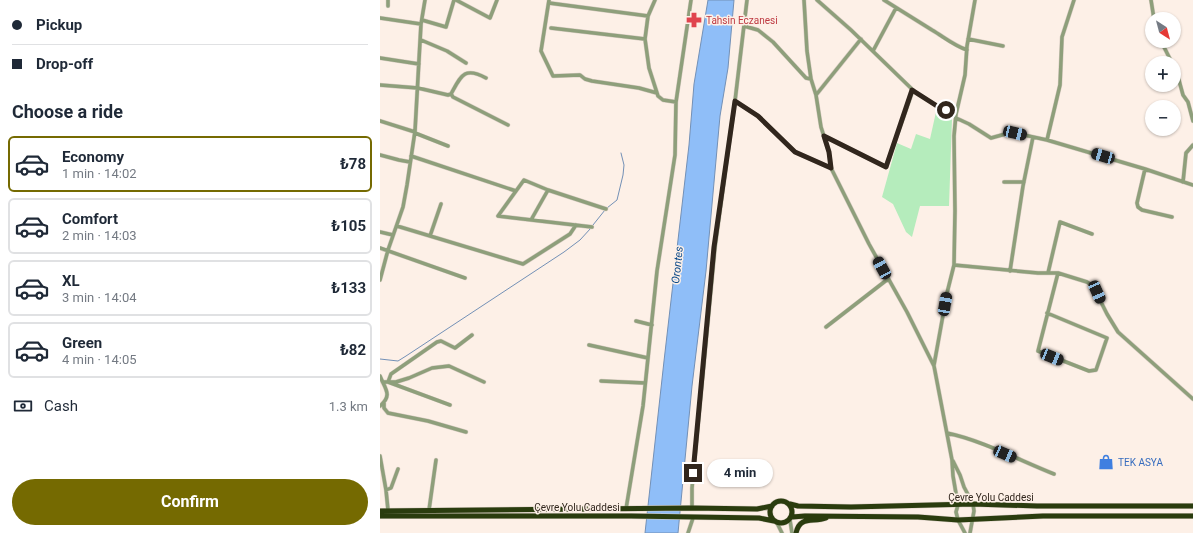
<!DOCTYPE html>
<meta charset="utf-8">
<style>
:root{--surface:#fff;--page:#f6f6f7;--text:#1f2937;--muted:#747a83;--line:#e0e1e3;--accent:#756a01}
body{margin:0;font-family:Roboto,sans-serif;background:var(--page);color:var(--text);height:100vh;display:flex;flex-direction:column;font-size:15px;white-space:nowrap}
*{box-sizing:border-box;margin:0}
p{font-size:13px;color:var(--muted)}
.icon{flex:none;width:22px;height:22px;fill:none;stroke:currentColor;stroke-width:2;stroke-linecap:round;stroke-linejoin:round}
.map{position:relative;flex:1;overflow:hidden}
.side{display:flex;flex-direction:column;background:var(--surface);width:380px}
.side>*{flex:none}
.banner{display:grid;align-content:center;height:88px;padding:0 12px;background:var(--surface)}
.needle{width:26px;rotate:144deg}
.controls{position:absolute;left:765px;top:12px;display:grid;gap:8px}
.controls a{display:grid;place-items:center;width:36px;height:36px;border-radius:50%;background:var(--surface);box-shadow:0 1px 3px #0004;font-size:20px}
.end{position:absolute;width:18px;height:18px;margin:-9px;border:5px solid #31261d;background:#fff;box-shadow:0 0 0 2px #fff}
.from{border-radius:50%}
.bubble{position:absolute;height:28px;border-radius:14px;background:var(--surface);box-shadow:0 1px 3px #0004;font-size:13px;font-weight:700;line-height:28px;text-align:center}
.car{position:absolute;width:12px;height:24px;margin:-12px -6px;border-radius:5px;box-shadow:0 0 3px 1px #0007;background:linear-gradient(#222 24%,#8ab4d8 0 40%,#222 0 76%,#8ab4d8 0 86%,#222 0)}
.banner b{display:flex;align-items:center;gap:14px;height:38px;font-size:15px}
.banner b+b{border-top:1px solid var(--line)}
.banner i{width:10px;height:10px;background:var(--text)}
ul{padding:0;list-style:none}
li{display:flex;align-items:center;gap:12px;height:56px;margin:0 8px 6px;padding:0 4px;border:2px solid var(--line);border-radius:6px}
li div{flex:1}
li b{display:block;font-size:15px}
li em{font-style:normal;font-weight:700}
li.on{border-color:var(--accent)}
li>.icon{width:36px;height:36px;stroke-width:1.5}
h2{padding:0 12px;font-size:18px;line-height:48px}
.pay{display:flex;align-items:center;gap:10px;height:44px;padding:0 12px;font-size:15px}
.pay p{margin-inline-start:auto}
.primary-button{display:flex;gap:8px;margin-top:auto;padding:8px 12px}
.primary-button a{flex:1;height:46px;border-radius:24px;background:var(--accent);color:#fff;font-size:16px;font-weight:700;line-height:46px;text-align:center}
main{display:flex;flex:1;min-height:0}
.map>svg:first-child{display:block}
</style>
<main>
<section class="side">
<div class="banner">
<b><i class="from"></i>Pickup</b>
<b><i></i>Drop-off</b>
</div>
<h2>Choose a ride</h2>
<ul>
<li class="on"><svg class="icon" aria-label="car" viewBox="0 0 24 24"><path d="M5 17H2v-5l4-1 3-4h7l3 4 3 1v5h-3M9 17h6M6 11h13"/><circle cx="7" cy="17" r="2"/><circle cx="17" cy="17" r="2"/></svg><div><b>Economy</b><p>1 min · 14:02</p></div><em>₺78</em></li>
<li><svg class="icon" aria-label="car" viewBox="0 0 24 24"><path d="M5 17H2v-5l4-1 3-4h7l3 4 3 1v5h-3M9 17h6M6 11h13"/><circle cx="7" cy="17" r="2"/><circle cx="17" cy="17" r="2"/></svg><div><b>Comfort</b><p>2 min · 14:03</p></div><em>₺105</em></li>
<li><svg class="icon" aria-label="car" viewBox="0 0 24 24"><path d="M5 17H2v-5l4-1 3-4h7l3 4 3 1v5h-3M9 17h6M6 11h13"/><circle cx="7" cy="17" r="2"/><circle cx="17" cy="17" r="2"/></svg><div><b>XL</b><p>3 min · 14:04</p></div><em>₺133</em></li>
<li><svg class="icon" aria-label="car" viewBox="0 0 24 24"><path d="M5 17H2v-5l4-1 3-4h7l3 4 3 1v5h-3M9 17h6M6 11h13"/><circle cx="7" cy="17" r="2"/><circle cx="17" cy="17" r="2"/></svg><div><b>Green</b><p>4 min · 14:05</p></div><em>₺82</em></li>
</ul>
<div class="pay"><svg class="icon" aria-label="cash" viewBox="0 0 24 24"><path d="M3 7h18v10H3z"/><circle cx="12" cy="12" r="2"/></svg>Cash<p>1.3 km</p></div>
<div class="primary-button"><a>Confirm</a></div>
</section>
<div class="map">
<svg width="813" height="533" viewBox="0 0 813 533">
<rect width="100%" height="100%" fill="#fdf0e7"/>
<path fill="#b5ecbc" d="M 556,112 L 572,119 L 569,206 L 540,206 L 532,237 L 526,232 L 513,204 L 502,197 L 517,143 L 531,149 L 536,134 L 550,139 Z"/>
<path fill="#8fbef8" stroke="#7390b6" d="M 328,0 L 354,0 L 348,68 L 340,116 L 326,271 L 312,386 L 298,533 L 265,533 L 284,361 L 309,145 L 314,84 Z"/>
<g fill="none" stroke-linecap="round" stroke-linejoin="round">
<path stroke="#7390b6" stroke-width="1" d="M 227,208 L 237,200 L 243,175 L 244,165 L 241,153
M 213,225 L 225,210
M 0,359 L 18,361 L 26,356 L 184,252 L 200,240 L 211,228"/>
<defs>
<path id="minor" d="M 76,0 L 110,18 L 117,0
M 169,0 L 161,51 L 173,76 L 200,75 L 205,79 L 212,81 L 259,88 L 277,93
M 367,0 L 355,101 L 378,116 L 415,152 L 451,168
M 424,0 L 427,51 L 431,79 L 436,95 L 441,127 L 449,152 L 451,168 L 489,244 L 527,312 L 554,366 L 572,460 L 573,476 L 578,505 L 576,512 L 578,520 L 585,533
M 437,0 L 471,30 L 536,93 L 557,106 L 576,114
M 504,0 C 520,10 536,20 552,30 C 564,37 573,45 587,50
M 771,0 L 774,19
M 169,3 L 268,16
M 8,6 L 8,0
M 0,18 L 41,24
M 42,20 L 66,27 L 74,0
M 364,26 L 378,30 L 393,42 L 426,78 L 431,79
M 171,28 L 265,39 L 269,68 L 278,96 L 283,100 L 296,102 L 311,0
M 265,39 L 268,16 L 275,0
M 588,39 L 623,46
M 41,40 L 67,51 L 86,63
M 781,41 L 792,63
M 493,51 L 516,8
M 0,58 L 39,64
M 794,67 L 797,73 L 803,95 L 808,102 L 813,121
M 0,85 L 38,88 L 68,95 L 71,94 C 81,76 84,66 106,78
M 71,94 L 73,97 L 128,125
M 436,95 L 481,39
M 576,118 L 589,124 L 611,138 L 629,133 L 635,133 L 667,140 L 765,169 L 813,185
M 0,121 L 35,132
M 35,133 L 68,146
M 444,136 L 506,167 L 533,90
M 667,140 L 680,85 L 682,37 L 694,0
M 0,155 L 19,160 L 30,162
M 31,156 L 136,191 L 118,216 L 212,227
M 765,169 L 757,203 L 758,207 L 762,210 L 792,217
M 624,182 L 644,182
M 803,182 L 806,153 L 813,145
M 136,191 L 144,180 L 168,190
M 151,220 L 168,190 L 226,209
M 17,226 L 143,264 L 190,234 L 196,225
M 0,232 L 13,235
M 50,236 L 61,204
M 0,248 L 85,278
M 574,265 L 658,273 L 678,273 L 658,351 L 709,371 L 716,370 L 727,338 L 667,313
M 630,271 L 643,186 L 653,137
M 668,273 L 680,222 L 712,234
M 678,273 L 707,282 L 713,286 L 727,314 L 738,332 L 813,399
M 0,280 L 8,250 L 23,207 L 27,185 L 35,131 L 41,24 L 45,0
M 256,321 L 272,325
M 446,327 L 508,279
M 209,345 L 268,358
M 554,365 L 567,293 L 574,265 L 575,211 L 574,136 L 576,114 L 585,75 L 587,46 L 595,0
M 0,376 C 5,389 13,395 0,406
M 221,381 L 265,383
M 3,382 L 16,382 L 29,378 L 52,368 L 69,366 L 104,382
M 4,403 L 4,408 L 8,413 L 48,421 L 86,432
M 70,405 L 8,382 L 11,374 L 57,342 L 61,341 L 75,348 L 92,335
M 567,433 C 601,440 641,461 674,474
M 0,456 L 6,490 L 8,510
M 573,461 L 580,475 L 584,487 L 593,504 L 594,511 L 590,533
M 6,490 L 11,488 L 18,469
M 312,508 L 312,488 L 335,247 L 355,101
M 246,509 L 263,406 L 277,271 L 295,155 L 296,102
M 49,510 L 56,460
M 410,520 L 412,533
M 397,523 L 402,533
M 308,533 L 313,518"/>
<path id="highway" d="M390 512a11 11 0 1 1 22 0a11 11 0 1 1-22 0Z
M 410,504 L 418,506 L 471,507 L 593,504 L 657,506 L 813,506
M 0,511 L 312,508 L 377,509 L 392,506
M 0,516 L 251,516 L 379,518 L 394,521
M 412,517 L 425,516 L 538,517 L 578,520 L 663,516 L 813,516
M 416,533 C 420,515 433,523 446,518"/>
</defs>
<use href="#minor" stroke="#d8ccc3" stroke-width="4.5"/>
<use href="#highway" stroke="#d8ccc3" stroke-width="6"/>
<use href="#minor" stroke="#8e9f7b" stroke-width="3.5"/>
<use href="#highway" stroke="#2a3c0e" stroke-width="5"/>
</g>
<g fill="none" stroke-linecap="round" stroke-linejoin="round">
<path stroke="#31261d" stroke-width="5" d="M 313,473 L 334,247 L 355,101 L 378,116 L 415,152 L 451,168 L 449,152 L 444,136 L 506,167 L 532,90 L 557,106 L 566,110"/>
</g>
<defs>
<symbol id="pharmacy-bare" viewBox="-9 -9 18 18"><path d="M-2-6h4v4h4v4h-4v4h-4v-4h-4v-4h4Z" fill="#e0444e" stroke="#fdf0e7" stroke-width="2.5" paint-order="stroke"/></symbol>
<symbol id="shop-bare" viewBox="-9 -9 18 18"><path d="M-5-2.5h2.3a2.7 3.5 0 0 1 5.4 0H5L5.5 6h-11ZM-1.5-2.5h3a1.5 2.3 0 0 0-3 0Z" fill="#3f7fe0" stroke="#fdf0e7" stroke-width="2.5" paint-order="stroke"/></symbol>
</defs>
<g fill-rule="evenodd">
<use href="#pharmacy-bare" x="303" y="9" width="22" height="22"/>
<use href="#shop-bare" x="715" y="451" width="22" height="22"/>
</g>
<g text-anchor="middle" stroke-width="3" stroke-linejoin="round" paint-order="stroke">
<g font-size="10" fill="#be3a42" stroke="#fdf0e7" text-anchor="start">
<text x="326" y="24">Tahsin Eczanesi</text>
</g>
<g font-size="10" fill="#366cbe" stroke="#fdf0e7" text-anchor="start">
<text x="738" y="466">TEK ASYA</text>
</g>
<g font-size="10" fill="#31261d" stroke="#fdf0e7">
<text x="611" y="501">Çevre Yolu Caddesi</text>
<text x="197" y="511">Çevre Yolu Caddesi</text>
</g>
<g font-size="11" font-style="italic" fill="#094888" stroke="#fdf0e7">
<text transform="translate(297 265) rotate(-84)" y="4">Orontes</text>
</g>
</g>
</svg>
<div class="controls">
<a><svg class="needle" viewBox="-14 -14 28 28"><path d="M0-13l5 13h-10z" fill="#e53935"/><path d="M0 13l5-13h-10z" fill="#747a83"/></svg></a>
<a>+</a>
<a>−</a>
</div>
<i class="end from" style="left:566px;top:110px"></i>
<i class="end" style="left:313px;top:473px"></i>
<div class="bubble" style="left:327px;top:459px;width:66px">4 min</div>
<i class="car" style="left:635px;top:133px;rotate:103deg"></i>
<i class="car" style="left:723px;top:156px;rotate:286deg"></i>
<i class="car" style="left:502px;top:268px;rotate:331deg"></i>
<i class="car" style="left:717px;top:292px;rotate:156deg"></i>
<i class="car" style="left:565px;top:304px;rotate:10deg"></i>
<i class="car" style="left:672px;top:357px;rotate:112deg"></i>
<i class="car" style="left:625px;top:454px;rotate:113deg"></i>
</div>
</main>
